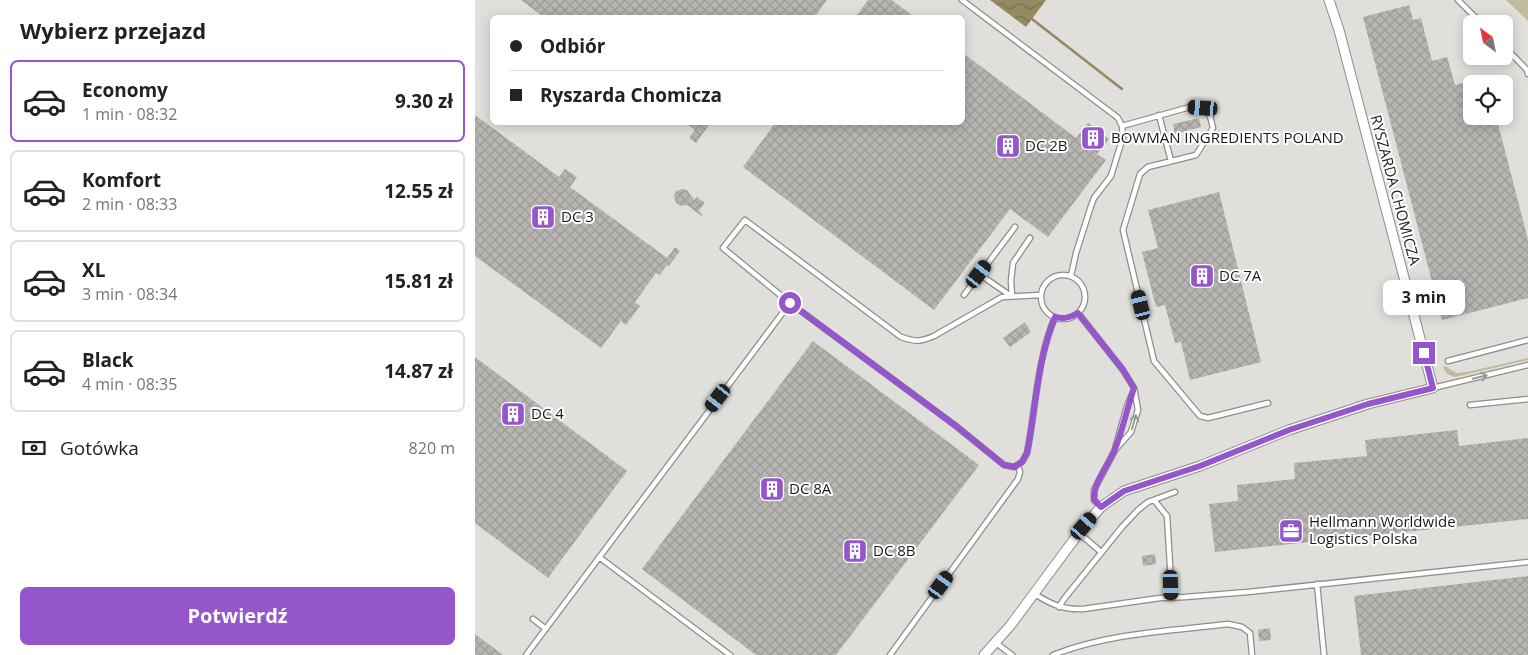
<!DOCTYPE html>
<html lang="pl">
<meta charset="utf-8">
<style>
:root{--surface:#fff;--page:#f6f6f6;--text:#222;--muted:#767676;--line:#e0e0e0;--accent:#9556cc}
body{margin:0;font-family:"Open Sans",sans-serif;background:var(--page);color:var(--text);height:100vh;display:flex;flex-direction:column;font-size:19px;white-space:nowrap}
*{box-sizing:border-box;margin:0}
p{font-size:16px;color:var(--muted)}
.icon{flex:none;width:28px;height:28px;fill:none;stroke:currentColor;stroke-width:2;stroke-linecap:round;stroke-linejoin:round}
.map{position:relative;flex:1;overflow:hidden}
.details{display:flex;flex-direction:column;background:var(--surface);width:475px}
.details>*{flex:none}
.hud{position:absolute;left:15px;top:15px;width:475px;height:110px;border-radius:8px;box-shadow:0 2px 12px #0003;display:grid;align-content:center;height:110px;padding:0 20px;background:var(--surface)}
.needle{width:32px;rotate:327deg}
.controls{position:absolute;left:988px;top:15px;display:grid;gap:10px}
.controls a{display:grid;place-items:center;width:50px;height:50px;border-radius:8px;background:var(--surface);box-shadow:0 2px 12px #0003;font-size:25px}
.end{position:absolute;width:22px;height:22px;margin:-11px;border:6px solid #9556cc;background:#fff;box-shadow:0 0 0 2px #fff}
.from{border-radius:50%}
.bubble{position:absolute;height:35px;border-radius:8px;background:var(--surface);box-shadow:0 2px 12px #0003;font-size:16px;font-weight:700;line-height:35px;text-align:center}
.car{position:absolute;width:15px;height:30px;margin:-15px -8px;border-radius:6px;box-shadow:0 0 4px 1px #0007;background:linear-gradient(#222 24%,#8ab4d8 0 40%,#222 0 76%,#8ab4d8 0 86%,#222 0)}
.hud b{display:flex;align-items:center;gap:18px;height:48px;font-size:19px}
.hud b+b{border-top:1px solid var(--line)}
.hud i{width:12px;height:12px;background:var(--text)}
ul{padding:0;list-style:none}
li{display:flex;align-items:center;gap:15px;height:82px;margin:0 10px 8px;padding:0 10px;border:2px solid var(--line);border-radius:8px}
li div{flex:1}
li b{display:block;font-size:19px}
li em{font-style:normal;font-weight:700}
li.selected{border-color:var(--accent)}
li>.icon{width:45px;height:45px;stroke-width:1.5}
h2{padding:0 20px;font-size:22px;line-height:60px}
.pay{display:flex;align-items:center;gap:12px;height:55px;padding:0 20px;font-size:19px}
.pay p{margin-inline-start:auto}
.cta{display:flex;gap:10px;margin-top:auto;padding:10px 20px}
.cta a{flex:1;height:58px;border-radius:8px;background:var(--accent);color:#fff;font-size:20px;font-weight:700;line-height:58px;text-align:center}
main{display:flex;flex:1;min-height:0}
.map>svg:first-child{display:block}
</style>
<main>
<section class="details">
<h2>Wybierz przejazd</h2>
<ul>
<li class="selected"><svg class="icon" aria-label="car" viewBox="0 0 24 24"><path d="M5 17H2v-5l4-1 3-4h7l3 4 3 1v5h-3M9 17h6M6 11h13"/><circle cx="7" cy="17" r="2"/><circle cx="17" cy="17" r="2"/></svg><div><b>Economy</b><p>1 min · 08:32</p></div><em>9.30 zł</em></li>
<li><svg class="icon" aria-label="car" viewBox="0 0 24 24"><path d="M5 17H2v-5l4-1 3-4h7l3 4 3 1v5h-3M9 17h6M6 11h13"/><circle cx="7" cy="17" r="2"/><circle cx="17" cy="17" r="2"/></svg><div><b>Komfort</b><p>2 min · 08:33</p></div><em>12.55 zł</em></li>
<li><svg class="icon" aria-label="car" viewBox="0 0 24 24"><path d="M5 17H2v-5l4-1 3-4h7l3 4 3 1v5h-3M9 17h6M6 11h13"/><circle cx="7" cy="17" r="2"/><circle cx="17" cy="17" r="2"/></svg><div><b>XL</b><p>3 min · 08:34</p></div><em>15.81 zł</em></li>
<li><svg class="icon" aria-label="car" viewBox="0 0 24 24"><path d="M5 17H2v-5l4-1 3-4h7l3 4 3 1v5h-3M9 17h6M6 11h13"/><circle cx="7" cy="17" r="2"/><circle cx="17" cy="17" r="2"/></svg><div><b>Black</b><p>4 min · 08:35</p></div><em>14.87 zł</em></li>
</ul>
<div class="pay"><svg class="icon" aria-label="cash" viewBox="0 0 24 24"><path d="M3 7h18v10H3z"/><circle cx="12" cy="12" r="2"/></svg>Gotówka<p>820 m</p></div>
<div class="cta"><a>Potwierdź</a></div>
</section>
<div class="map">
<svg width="1053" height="655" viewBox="0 0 1053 655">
<defs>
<pattern id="water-waves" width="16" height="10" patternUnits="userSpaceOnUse" patternTransform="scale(1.25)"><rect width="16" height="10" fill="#948a62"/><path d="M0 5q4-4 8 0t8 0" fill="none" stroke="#787050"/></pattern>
<pattern id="building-cross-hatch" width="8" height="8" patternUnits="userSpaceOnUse" patternTransform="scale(1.25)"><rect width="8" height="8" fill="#b6b5b2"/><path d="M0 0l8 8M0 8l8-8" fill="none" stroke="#9c9b98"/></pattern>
</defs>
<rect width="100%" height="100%" fill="#e0dfdb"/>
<path fill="#c0ba9f" d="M 1031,0 L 1053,0 L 1053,21 Z
M 1053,358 L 1053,360 L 980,377 L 972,374 L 968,367 L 970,366 L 981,373 L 992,372 Z"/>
<path fill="url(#water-waves)" d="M 515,0 L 571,0 L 551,27 Z"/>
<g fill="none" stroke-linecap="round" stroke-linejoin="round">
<path stroke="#948a62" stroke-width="2.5" d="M 557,19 L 647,89"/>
</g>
<path fill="url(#building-cross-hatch)" d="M 46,0 L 352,0 L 339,18 L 70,18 Z
M 393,0 L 417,0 L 440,18 L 380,18 Z
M 934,5 L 938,20 L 946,18 L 957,61 L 972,57 L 980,85 L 996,81 L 996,116 L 1021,116 L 1053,240 L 1053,298 L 967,320 L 888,17 Z
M 488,53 L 601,138 L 613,123 L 634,139 L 622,154 L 631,160 L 573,237 L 535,209 L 459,310 L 268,167 L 301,122 L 488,122 Z
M 0,115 L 84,177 L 90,169 L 102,177 L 95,187 L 192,258 L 200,247 L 205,251 L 194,266 L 192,265 L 185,275 L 181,273 L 160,302 L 165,306 L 151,325 L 146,321 L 126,348 L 0,256 Z
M 724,118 L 726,127 L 700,134 L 698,124 Z
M 210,122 L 236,122 L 221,143 L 214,138 L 220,130 Z
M 206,189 L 212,190 L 219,200 L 222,197 L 230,203 L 224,210 L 228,217 L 212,205 L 207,206 L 201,203 L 199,196 L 200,192 Z
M 744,192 L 786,362 L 715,380 L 706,342 L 700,343 L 690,305 L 681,307 L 667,252 L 683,248 L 673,210 Z
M 550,322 L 556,332 L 535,347 L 528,338 Z
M 338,341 L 504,465 L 361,655 L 281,655 L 167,569 Z
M 0,357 L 152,471 L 73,578 L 0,523 Z
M 982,430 L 984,446 L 1053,438 L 1053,519 L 740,552 L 734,504 L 763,501 L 762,485 L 820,479 L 819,463 L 892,456 L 890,440 Z
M 680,554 L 681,564 L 668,566 L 667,556 Z
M 1053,576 L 1053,655 L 886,655 L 879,596 Z
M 795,628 L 796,640 L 784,641 L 783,630 Z
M 0,634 L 28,655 L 0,655 Z"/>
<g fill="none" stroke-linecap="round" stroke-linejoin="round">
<defs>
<path id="service" d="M 487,0 L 638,114 L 643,118 L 647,126
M 983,0 L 1007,24
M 1029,46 L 1052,70 L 1053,74
M 684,115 L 696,161
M 504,274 L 536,296
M566 297a22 22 0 1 1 44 0a22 22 0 1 1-44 0Z
M 596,276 L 601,253 L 616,206 L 619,198 L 636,176 L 648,137 L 647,126 L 715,107 L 728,108 L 735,116 L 738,128 L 721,155 L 673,167 L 665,174 L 648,230 L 679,361 L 725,416 L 733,418 L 793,403
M 489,295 L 540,227
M 566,295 L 527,297 L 459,336 C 445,342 441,342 426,337 L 270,220 L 248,248 L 315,303 L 481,426 L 529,465 L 539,467 L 547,462 L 552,453 C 561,408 562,359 580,317
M 537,296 L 536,281 L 538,263 L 555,238
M 603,313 L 648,370 L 659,388 L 663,410 L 656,432 L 640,450 L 622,484 L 619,490 L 619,500 L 626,507
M 973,361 L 1053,340
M 958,388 L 1053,365
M 995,405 L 1053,399
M 640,449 L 652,406 L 659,390
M 679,500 L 692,516 L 697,598
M 604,533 L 626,552
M 124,557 L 255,655
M 842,584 L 849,655
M 560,594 C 575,604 589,610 608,609 L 685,598 L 710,597 L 773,592 L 1053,562
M 584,607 L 589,599 L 647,527 L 663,510 L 673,502 L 700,492
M 58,619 L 71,629
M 521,643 L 537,655
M 51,655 L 315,303
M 415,655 L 543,479 L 545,472 L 543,465
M 578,655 C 633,633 695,631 753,624 L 767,627 L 775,633 L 777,655"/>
<path id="minor" d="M 509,655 L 535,626 L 609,526 L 626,507 L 649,491 L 725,466 L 814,430 L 893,404 L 958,388 L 864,30 L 854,0"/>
</defs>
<use href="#service" stroke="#8e8d8a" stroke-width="7"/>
<use href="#minor" stroke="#8e8d8a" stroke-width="11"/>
<use href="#service" stroke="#fff" stroke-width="4.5"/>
<use href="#minor" stroke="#fff" stroke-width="9"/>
</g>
<defs><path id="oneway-shaft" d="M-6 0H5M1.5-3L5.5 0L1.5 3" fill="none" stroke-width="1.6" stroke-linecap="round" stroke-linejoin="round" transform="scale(1.25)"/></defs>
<g stroke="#989898">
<use href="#oneway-shaft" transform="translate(1005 377) rotate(-14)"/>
<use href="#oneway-shaft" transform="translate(659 422) rotate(-74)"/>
</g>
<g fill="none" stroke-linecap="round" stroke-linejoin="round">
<path stroke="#9556cc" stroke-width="6" d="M 315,303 L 481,426 L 529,465 L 540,467 L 547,462 L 552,453 C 561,408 562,360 580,317 C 589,319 595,318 603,313 L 648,370 L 659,388 C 652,408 648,429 640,449 C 634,466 618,481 619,500 L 626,507 L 649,491 L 725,466 L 814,430 L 893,404 L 958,388 L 949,353"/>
</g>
<defs>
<symbol id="building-square" viewBox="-11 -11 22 22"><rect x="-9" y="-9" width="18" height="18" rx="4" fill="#9556cc" stroke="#fff"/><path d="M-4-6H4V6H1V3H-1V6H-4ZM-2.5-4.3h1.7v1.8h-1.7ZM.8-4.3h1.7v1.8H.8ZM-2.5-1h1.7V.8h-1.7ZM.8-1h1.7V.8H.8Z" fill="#fff"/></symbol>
<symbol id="office-square" viewBox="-11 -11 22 22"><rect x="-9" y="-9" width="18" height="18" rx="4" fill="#9556cc" stroke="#fff"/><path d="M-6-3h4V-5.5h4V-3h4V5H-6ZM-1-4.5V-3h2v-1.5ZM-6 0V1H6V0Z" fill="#fff"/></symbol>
</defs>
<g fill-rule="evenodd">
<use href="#building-square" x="604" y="124" width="28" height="28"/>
<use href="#building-square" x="519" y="132" width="28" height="28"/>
<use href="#building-square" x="54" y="203" width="28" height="28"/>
<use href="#building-square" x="713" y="262" width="28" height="28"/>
<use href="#building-square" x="24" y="400" width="28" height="28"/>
<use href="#building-square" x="283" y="475" width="28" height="28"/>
<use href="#office-square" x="802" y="517" width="28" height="28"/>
<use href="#building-square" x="366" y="537" width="28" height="28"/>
</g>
<g text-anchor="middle" stroke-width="4" stroke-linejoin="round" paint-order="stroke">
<g font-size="15" fill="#1b1a19" stroke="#fff" text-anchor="start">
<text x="636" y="143">BOWMAN INGREDIENTS POLAND</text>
<text x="550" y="151">DC 2B</text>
<text x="86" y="222">DC 3</text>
<text x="744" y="281">DC 7A</text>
<text x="56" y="419">DC 4</text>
<text x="314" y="494">DC 8A</text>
<text x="834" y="527">Hellmann Worldwide<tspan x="834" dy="17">Logistics Polska</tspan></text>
<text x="398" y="556">DC 8B</text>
</g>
<g font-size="15" fill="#1b1a19" stroke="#fff">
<text transform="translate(920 190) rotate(75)" y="5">RYSZARDA CHOMICZA</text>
</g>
</g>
</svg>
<div class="controls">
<a><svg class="needle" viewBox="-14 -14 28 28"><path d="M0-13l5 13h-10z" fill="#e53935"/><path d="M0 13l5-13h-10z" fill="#767676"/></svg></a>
<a><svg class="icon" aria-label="locate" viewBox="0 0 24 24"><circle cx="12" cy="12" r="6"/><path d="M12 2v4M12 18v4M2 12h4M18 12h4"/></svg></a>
</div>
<i class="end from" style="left:315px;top:303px"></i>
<i class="end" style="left:949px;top:353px"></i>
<div class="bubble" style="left:908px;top:280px;width:82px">3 min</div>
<i class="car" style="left:728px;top:108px;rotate:274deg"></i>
<i class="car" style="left:504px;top:274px;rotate:37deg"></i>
<i class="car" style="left:666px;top:305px;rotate:346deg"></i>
<i class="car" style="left:243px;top:398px;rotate:217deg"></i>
<i class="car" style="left:609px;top:526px;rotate:41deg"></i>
<i class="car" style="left:466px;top:585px;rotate:36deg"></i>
<i class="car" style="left:696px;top:585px;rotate:178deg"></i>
<div class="hud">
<b><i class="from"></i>Odbiór</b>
<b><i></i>Ryszarda Chomicza</b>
</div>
</div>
</main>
